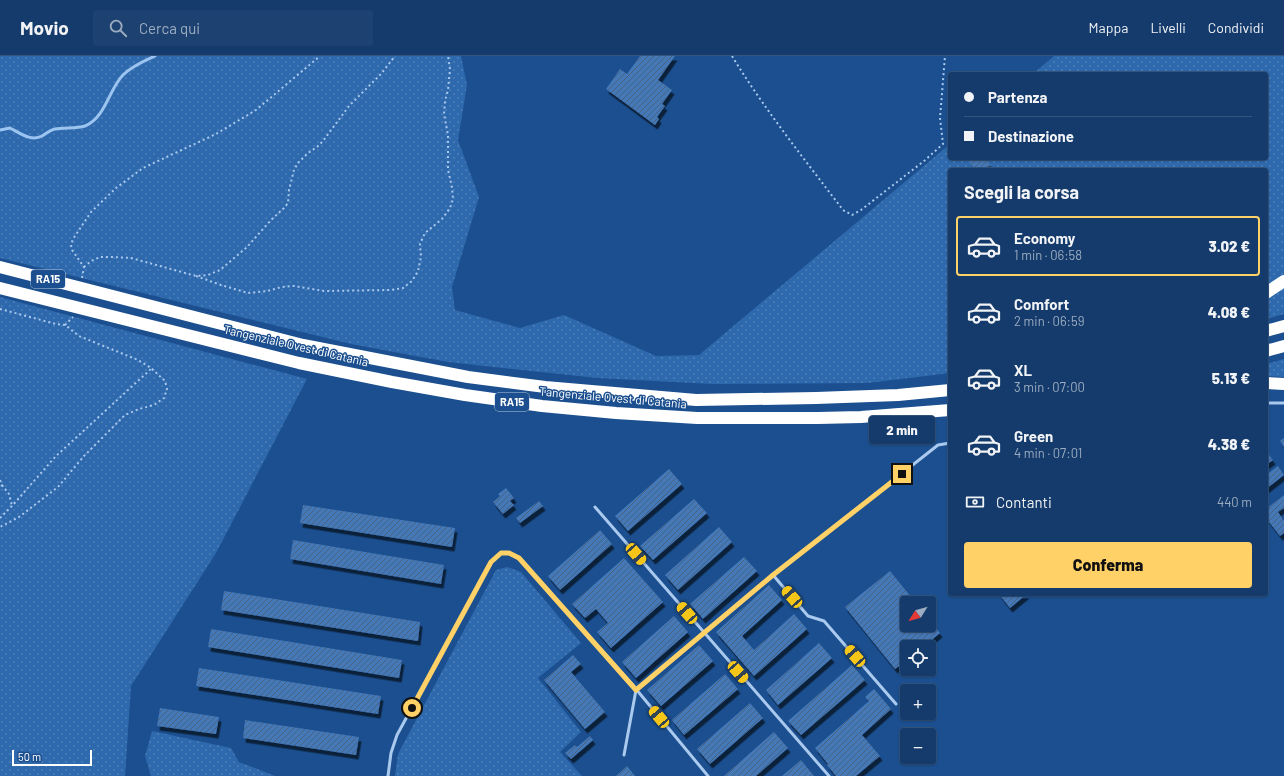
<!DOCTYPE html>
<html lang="it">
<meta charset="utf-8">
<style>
:root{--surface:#143b6b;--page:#1d4271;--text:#f1f3f6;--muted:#9dadc1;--line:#33557e;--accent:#ffd166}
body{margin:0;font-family:Barlow,sans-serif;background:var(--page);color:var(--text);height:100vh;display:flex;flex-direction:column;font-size:15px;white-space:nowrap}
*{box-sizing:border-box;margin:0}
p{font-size:13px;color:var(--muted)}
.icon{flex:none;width:22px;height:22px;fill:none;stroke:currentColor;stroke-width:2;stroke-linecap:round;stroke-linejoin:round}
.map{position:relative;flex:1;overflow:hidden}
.sheet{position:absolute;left:948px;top:112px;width:320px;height:428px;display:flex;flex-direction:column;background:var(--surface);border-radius:4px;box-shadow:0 1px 3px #0004,0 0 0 1px var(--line)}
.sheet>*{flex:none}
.guide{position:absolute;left:948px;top:16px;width:320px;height:88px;border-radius:4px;box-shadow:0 1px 3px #0004,0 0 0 1px var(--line);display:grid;align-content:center;height:88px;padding:0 16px;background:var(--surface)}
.needle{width:26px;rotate:233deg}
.tools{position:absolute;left:900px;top:540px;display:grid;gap:8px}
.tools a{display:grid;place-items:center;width:36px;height:36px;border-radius:4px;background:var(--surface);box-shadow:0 1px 3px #0004,0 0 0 1px var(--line);font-size:20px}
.scale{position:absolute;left:12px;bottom:10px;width:80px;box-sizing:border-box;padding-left:4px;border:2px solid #fff;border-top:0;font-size:11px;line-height:14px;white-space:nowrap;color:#fff;-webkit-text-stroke:3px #1b4f8f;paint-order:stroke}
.end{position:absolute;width:18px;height:18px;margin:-9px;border:5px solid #ffd166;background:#111;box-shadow:0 0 0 2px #111}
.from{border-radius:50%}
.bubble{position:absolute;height:28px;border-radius:4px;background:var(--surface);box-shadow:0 1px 3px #0004,0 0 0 1px var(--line);font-size:13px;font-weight:800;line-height:28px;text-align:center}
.car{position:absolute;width:12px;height:24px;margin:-12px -6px;border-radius:5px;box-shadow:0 0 3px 1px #0007;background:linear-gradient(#f5c518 24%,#345 0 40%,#f5c518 0 76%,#345 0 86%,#f5c518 0)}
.guide b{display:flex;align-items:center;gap:14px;height:38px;font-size:15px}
.guide b+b{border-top:1px solid var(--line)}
.guide i{width:10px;height:10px;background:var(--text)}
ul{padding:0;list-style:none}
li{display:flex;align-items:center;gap:12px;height:60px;margin:0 8px 6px;padding:0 8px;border:2px solid transparent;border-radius:4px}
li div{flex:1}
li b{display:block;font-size:15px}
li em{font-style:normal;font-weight:800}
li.active{border-color:var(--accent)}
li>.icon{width:36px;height:36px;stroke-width:1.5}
h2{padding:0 16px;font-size:18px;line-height:48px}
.pay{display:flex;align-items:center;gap:10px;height:44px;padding:0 16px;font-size:15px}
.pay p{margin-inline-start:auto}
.action{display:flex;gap:8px;margin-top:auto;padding:8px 16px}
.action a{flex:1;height:46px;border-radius:4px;background:var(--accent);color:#111;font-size:16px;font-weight:800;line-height:46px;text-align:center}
header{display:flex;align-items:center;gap:24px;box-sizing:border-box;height:56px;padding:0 20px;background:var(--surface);border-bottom:1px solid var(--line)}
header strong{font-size:19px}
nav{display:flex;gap:22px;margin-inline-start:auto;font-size:14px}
.search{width:280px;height:36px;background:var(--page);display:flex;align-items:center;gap:10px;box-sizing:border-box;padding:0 14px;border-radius:4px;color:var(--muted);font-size:15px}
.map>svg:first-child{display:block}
</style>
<header>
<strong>Movio</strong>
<div class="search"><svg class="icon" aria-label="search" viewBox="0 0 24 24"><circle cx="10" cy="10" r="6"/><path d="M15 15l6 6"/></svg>Cerca qui</div>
<nav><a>Mappa</a><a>Livelli</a><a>Condividi</a></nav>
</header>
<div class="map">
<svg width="1284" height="720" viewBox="0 0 1284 720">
<defs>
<pattern id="grass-dots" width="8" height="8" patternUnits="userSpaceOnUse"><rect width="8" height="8" fill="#2e69ad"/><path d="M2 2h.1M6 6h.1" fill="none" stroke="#4d80b9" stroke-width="1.8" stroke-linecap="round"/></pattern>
<pattern id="building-hatch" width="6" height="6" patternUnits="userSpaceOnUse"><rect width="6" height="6" fill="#4478b7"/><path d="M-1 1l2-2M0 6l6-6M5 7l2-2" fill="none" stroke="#486282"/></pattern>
<filter id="shadow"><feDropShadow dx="2.5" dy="4.5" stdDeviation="0" flood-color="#0009"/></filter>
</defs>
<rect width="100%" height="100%" fill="#1b4f8f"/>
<path fill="url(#grass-dots)" d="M 0,0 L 461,0 L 467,29 L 458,84 L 479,141 L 452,231 L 455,254 L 520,272 L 564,259 L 656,300 L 699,299 L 950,88 L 950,102 L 1266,102 L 1266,18 L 1033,18 L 1054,0 L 1284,0 L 1284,220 L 1266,232 L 1266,114 L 950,114 L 950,317 L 868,327 L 713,328 L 597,322 L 448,306 L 351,288 L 0,202 Z
M 1284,229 L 1284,258 L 1266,263 L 1266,242 Z
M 0,241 L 307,323 L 216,497 L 131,630 L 125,720 L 0,720 Z
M 1284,303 L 1284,321 L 1266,320 L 1266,308 Z
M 507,511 L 521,516 L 581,587 L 538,622 L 581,676 L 560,696 L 582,720 L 395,720 L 398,698 L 496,514 Z
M 152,675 L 231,692 L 239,706 L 275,720 L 151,720 L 145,700 Z"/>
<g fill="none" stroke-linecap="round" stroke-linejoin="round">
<path stroke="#9cc4f0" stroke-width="3" d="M 0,74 L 10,72 C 20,77 31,86 42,80 C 46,78 50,74 55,73 C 64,71 76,73 85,70 C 106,61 109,33 123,19 C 132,10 144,5 155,0"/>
</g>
<path fill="url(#building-hatch)" filter="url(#shadow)" d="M 640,0 L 675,0 L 658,24 L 672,34 L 662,48 L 665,50 L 657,61 L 659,63 L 655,69 L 606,33 L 620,13 L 627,18 Z
M 974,102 L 985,102 L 991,109 L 983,114 L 975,114 L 969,106 Z
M 1284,382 L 1284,391 L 1280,385 Z
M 1266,395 L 1273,404 L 1266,409 Z
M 1278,410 L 1284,419 L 1266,433 L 1266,419 Z
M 669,413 L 682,428 L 628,475 L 615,460 Z
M 506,432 L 514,442 L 510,445 L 514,449 L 503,458 L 493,446 L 500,440 L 498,438 Z
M 1284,439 L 1284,452 L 1278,456 L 1284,465 L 1284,477 L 1280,480 L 1266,462 L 1266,453 Z
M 694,443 L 707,457 L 653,504 L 640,490 Z
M 539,445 L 543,450 L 520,467 L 516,462 Z
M 303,449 L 455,472 L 452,491 L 300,467 Z
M 719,471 L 732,486 L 678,534 L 665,519 Z
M 600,474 L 612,488 L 560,534 L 548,520 Z
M 293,484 L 444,509 L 441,528 L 290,503 Z
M 744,501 L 757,515 L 703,563 L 690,548 Z
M 624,502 L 663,546 L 611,592 L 597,576 L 608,567 L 596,553 L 585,562 L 572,548 Z
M 890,515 L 916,547 L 907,547 L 907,569 L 929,569 L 929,563 L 940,577 L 923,591 L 907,591 L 907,604 L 895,613 L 845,551 Z
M 769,529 L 782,544 L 742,580 L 754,594 L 794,558 L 807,573 L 754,620 L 716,576 Z
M 224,535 L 420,566 L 418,585 L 221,554 Z
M 999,538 L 1027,538 L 1010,552 Z
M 674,560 L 688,576 L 636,622 L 622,606 Z
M 211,573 L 402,604 L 399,622 L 208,591 Z
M 819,587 L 832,602 L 778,649 L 766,634 Z
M 699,589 L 713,605 L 661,650 L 647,634 Z
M 573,599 L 581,608 L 571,616 L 605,656 L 585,673 L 544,624 Z
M 852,609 L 865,624 L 801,679 L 788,665 Z
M 199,612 L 381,640 L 378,658 L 196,630 Z
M 725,618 L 738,633 L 684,679 L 672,664 Z
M 874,633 L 891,653 L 862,679 L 880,700 L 856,720 L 836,720 L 827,709 L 828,708 L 815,692 L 869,645 L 865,641 Z
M 750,647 L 763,662 L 710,708 L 697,693 Z
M 160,652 L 219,661 L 216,678 L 157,670 Z
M 245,664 L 359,681 L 356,699 L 243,682 Z
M 774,676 L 788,692 L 756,720 L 724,720 Z
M 590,680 L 593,684 L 571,703 L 565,697 L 575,689 L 577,691 Z
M 801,704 L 814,720 L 782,720 Z
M 627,710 L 635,720 L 616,720 Z"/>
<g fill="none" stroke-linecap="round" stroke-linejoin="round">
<path stroke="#a9c9ee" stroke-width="2" stroke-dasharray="2 3" stroke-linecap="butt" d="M 732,0 C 765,54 805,104 843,154 L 852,159 L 861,154 L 924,105 L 943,88 L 940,62 L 945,0
M 84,211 L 91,205 L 100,201 L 112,201 L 131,202 L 196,220 L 208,219 L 220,214 L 247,191 L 271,164 L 284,152 L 288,147 L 289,134 L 294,114 L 298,107 L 308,97 L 317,91 L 323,85 L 349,50 L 381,18 L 395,0
M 196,220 L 221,229 L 248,237 L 267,235 L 282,231 L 294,230 L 324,235 L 391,234 L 403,232 L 412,225 L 418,215 L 421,201 L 420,188 L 425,177 L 442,163 L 450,152 L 453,143 L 452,131 L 448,114 L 448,79 L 444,58 L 445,45 L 448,34 L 450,13 L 448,0
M 82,222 L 84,211 L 72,194 L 71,189 L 73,183 L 91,156 L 116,132 L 143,112 L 216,78 L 256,54 L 320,0
M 0,253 L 56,268 L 65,269 L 79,280 L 138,304 L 151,312 L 165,325 L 167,333 L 164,342 L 154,349 L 139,353 L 125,359 L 84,400 L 58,431 L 19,461 L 0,471
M 65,269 L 73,261
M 0,424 L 2,429 L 0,433
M 2,429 L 9,438 L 12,450
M 0,462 L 12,450 L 56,400 L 151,313"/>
<path stroke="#a9c9ee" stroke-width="3" d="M 1266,347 L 1284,347
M 595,451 L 829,720
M 773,519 L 808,560 L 824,565 L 896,648
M 624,699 L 636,634 L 773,519 L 938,389 L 950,387
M 388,720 L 391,697 L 397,679 L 491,506 L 501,497 L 509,497 L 519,502 L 631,627 L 708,720"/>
<path stroke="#fff" stroke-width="12" d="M 0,211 L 303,289 L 468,321 L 545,331 L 696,344 L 816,342 L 898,339 L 950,334
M 0,232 L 299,307 L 392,326 L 465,339 L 542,350 L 616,357 L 697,362 L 818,362 L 861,361 L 950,354
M 1266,237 L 1284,225
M 1266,275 L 1284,270
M 1266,295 L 1284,290
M 1266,327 L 1284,328"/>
</g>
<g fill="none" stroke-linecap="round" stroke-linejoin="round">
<path stroke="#ffd166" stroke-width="5" d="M 412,652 L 491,506 L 501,497 L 509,497 L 519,502 L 636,634 L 773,519 L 902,418"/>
</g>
<g text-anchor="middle" stroke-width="3" stroke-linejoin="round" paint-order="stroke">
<g fill="#1b4f8f" stroke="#bbcadd" stroke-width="1">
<rect x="31" y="214" width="34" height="18" rx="3"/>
<rect x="495" y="337" width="34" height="18" rx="3"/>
</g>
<g font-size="11" font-weight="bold" fill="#fff">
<text x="48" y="227">RA15</text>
<text x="512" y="350">RA15</text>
</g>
<g font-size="12" fill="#fff" stroke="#1b4f8f">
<text transform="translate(296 290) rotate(13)" y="4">Tangenziale Ovest di Catania</text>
<text transform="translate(613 342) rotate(5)" y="4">Tangenziale Ovest di Catania</text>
</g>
</g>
</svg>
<div class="tools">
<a><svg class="needle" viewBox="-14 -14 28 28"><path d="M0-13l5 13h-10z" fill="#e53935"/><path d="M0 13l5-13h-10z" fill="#9dadc1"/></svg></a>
<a><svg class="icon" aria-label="locate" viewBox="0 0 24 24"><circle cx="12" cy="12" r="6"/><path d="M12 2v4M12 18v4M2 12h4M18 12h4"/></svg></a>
<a>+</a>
<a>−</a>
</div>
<div class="scale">50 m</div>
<i class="end from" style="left:412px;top:652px"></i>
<i class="end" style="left:902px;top:418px"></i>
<div class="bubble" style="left:869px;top:360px;width:66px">2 min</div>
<i class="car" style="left:636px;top:498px;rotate:139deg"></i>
<i class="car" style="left:792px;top:541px;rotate:319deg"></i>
<i class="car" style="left:687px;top:557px;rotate:319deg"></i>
<i class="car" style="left:855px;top:600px;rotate:319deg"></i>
<i class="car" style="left:738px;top:616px;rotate:139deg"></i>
<i class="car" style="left:659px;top:661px;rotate:320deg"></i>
<div class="guide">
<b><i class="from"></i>Partenza</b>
<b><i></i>Destinazione</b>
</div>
<section class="sheet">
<h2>Scegli la corsa</h2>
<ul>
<li class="active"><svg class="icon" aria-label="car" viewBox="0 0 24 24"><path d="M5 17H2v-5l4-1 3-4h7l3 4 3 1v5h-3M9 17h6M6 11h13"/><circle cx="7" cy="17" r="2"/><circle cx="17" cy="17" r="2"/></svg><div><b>Economy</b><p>1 min · 06:58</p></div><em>3.02 €</em></li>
<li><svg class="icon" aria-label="car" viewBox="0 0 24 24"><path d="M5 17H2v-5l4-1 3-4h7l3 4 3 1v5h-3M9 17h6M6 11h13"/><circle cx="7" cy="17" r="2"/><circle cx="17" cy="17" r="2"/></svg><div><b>Comfort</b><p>2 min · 06:59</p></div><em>4.08 €</em></li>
<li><svg class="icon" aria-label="car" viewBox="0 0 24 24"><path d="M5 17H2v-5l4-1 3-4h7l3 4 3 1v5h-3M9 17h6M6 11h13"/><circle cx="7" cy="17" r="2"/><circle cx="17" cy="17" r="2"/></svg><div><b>XL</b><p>3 min · 07:00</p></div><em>5.13 €</em></li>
<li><svg class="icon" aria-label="car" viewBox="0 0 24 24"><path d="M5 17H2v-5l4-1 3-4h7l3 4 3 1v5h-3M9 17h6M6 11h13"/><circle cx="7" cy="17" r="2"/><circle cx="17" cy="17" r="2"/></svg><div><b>Green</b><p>4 min · 07:01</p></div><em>4.38 €</em></li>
</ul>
<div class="pay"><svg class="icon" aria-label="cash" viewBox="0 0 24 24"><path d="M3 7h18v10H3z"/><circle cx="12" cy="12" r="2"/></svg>Contanti<p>440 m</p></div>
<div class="action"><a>Conferma</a></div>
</section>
</div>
